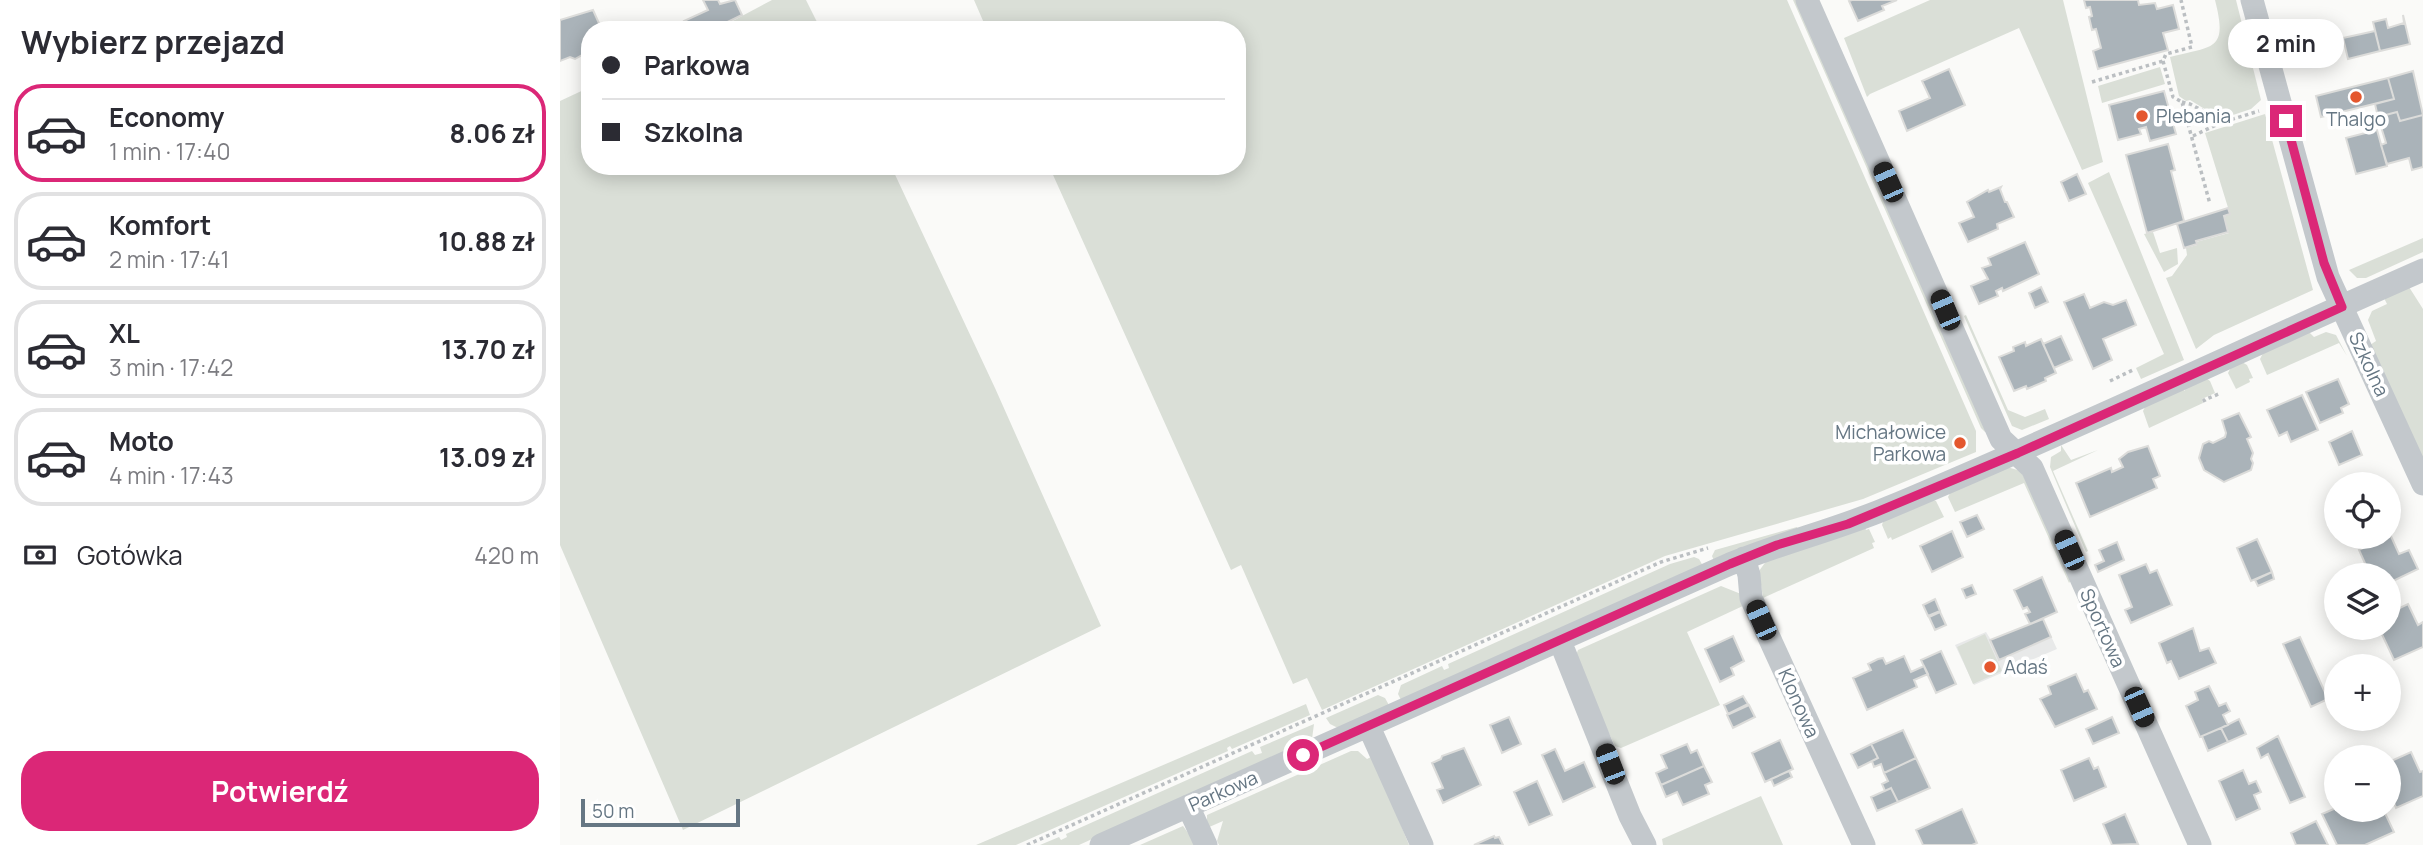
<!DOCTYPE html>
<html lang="pl">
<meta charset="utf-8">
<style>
:root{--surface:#fff;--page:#f7f7f7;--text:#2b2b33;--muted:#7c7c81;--line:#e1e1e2;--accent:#db2777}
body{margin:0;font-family:Manrope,sans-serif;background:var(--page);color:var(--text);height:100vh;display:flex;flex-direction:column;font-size:26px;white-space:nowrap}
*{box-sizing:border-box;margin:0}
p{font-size:23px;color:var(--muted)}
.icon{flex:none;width:38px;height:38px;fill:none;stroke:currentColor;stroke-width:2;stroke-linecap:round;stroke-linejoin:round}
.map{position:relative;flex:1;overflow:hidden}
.drawer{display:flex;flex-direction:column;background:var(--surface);width:560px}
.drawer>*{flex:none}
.hud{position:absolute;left:21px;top:21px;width:665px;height:154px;border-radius:28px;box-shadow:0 4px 18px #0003;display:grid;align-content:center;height:154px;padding:0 21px;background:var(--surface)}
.controls{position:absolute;left:1764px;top:472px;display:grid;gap:14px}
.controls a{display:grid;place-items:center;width:77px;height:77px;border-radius:50%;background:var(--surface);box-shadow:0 4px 18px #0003;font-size:35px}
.scale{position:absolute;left:21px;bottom:18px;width:159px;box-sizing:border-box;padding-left:7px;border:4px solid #657683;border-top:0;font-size:19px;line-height:24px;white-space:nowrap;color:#657683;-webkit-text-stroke:5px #fff;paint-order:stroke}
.end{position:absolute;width:32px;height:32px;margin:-16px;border:9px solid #db2777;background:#fff;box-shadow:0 0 0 4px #fff}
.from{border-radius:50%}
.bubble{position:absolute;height:49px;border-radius:24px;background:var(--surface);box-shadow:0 4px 18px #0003;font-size:23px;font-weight:700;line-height:49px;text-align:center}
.car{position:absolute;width:21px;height:42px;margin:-21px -10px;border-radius:9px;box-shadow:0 0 5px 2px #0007;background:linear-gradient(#222 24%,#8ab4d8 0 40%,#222 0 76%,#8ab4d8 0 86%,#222 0)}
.hud b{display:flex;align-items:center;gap:24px;height:66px;font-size:26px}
.hud b+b{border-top:2px solid var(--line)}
.hud i{width:18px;height:18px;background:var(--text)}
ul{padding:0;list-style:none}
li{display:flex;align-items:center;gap:21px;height:98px;margin:0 14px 10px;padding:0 7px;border:4px solid var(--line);border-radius:28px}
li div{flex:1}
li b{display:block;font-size:26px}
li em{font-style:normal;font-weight:700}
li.selected{border-color:var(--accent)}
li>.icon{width:63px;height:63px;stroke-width:1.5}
h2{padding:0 21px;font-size:32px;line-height:84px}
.pay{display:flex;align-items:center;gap:18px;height:77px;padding:0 21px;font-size:26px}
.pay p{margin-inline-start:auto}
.action{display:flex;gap:14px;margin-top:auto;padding:14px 21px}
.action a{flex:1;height:80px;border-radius:28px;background:var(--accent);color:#fff;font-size:28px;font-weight:700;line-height:80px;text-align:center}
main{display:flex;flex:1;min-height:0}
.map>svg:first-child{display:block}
</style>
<main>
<section class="drawer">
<h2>Wybierz przejazd</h2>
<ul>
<li class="selected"><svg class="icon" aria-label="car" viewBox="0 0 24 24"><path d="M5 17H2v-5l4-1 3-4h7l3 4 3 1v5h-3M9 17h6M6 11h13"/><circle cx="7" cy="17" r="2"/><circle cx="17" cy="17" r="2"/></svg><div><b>Economy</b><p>1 min · 17:40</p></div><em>8.06 zł</em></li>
<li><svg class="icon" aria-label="car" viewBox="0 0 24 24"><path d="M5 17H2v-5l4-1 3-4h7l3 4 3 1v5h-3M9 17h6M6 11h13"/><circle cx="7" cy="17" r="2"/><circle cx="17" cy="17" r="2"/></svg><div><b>Komfort</b><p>2 min · 17:41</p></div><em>10.88 zł</em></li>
<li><svg class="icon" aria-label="car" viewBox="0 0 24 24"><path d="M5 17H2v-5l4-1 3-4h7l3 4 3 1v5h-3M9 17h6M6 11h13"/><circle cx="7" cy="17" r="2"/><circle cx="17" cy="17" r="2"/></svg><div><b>XL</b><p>3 min · 17:42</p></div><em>13.70 zł</em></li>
<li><svg class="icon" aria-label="car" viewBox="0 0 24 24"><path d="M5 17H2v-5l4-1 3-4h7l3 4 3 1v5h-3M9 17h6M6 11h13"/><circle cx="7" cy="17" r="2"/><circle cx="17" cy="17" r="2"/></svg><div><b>Moto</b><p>4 min · 17:43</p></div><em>13.09 zł</em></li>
</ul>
<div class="pay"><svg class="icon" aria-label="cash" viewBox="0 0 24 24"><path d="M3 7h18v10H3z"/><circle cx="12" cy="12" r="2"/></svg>Gotówka<p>420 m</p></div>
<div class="action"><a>Potwierdź</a></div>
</section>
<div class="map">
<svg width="1863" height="845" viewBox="0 0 1863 845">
<rect width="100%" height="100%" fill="#fafaf8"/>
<path fill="#e8e9e9" d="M 1483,619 L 1497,649 L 1414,685 L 1395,645 L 1426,632 L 1431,640 Z"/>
<path fill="#dadfd7" d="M 212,0 L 246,0 L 261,30 L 151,30 L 167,24 Z
M 414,0 L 1227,0 L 1416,431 L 1416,452 L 1303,499 L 1105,556 L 762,710 L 747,678 L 733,684 L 681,565 L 671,570 L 489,166 L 677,166 L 677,30 L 427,30 Z
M 1233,0 L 1238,0 L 1428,431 L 1425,432 L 1421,428 Z
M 1370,0 L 1503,0 L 1543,162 L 1522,170 L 1459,28 L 1310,94 L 1307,97 L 1284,38 Z
M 1655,0 L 1676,0 L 1701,100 L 1691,109 L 1661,119 L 1630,100 L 1626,101 L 1619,96 L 1610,57 C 1654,46 1668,51 1655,0 Z
M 1600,67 L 1605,84 L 1542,103 L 1538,86 Z
M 30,87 L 30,166 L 331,166 L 435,388 L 541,626 L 123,830 L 0,545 L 0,101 Z
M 1705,114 L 1753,290 L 1654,335 L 1636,349 L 1606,278 L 1612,276 L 1627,255 L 1626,248 L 1637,245 L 1636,242 L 1669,233 L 1664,217 L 1670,214 L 1645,133 Z
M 1549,172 L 1624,360 L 1581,379 L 1576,368 L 1604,354 L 1528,183 Z
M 1593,232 L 1600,253 L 1617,248 L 1618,264 L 1604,272 L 1584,234 Z
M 1863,238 L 1863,252 L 1806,278 L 1797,278 L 1789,270 Z
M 1849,287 L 1863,309 L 1863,461 L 1810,345 L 1816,341 L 1808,320 L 1812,311 L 1827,304 L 1824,298 Z
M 1406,315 L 1448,410 L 1465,417 L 1485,409 L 1489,419 L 1462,430 L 1452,426 L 1404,316 Z
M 1749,332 L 1754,337 L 1766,332 L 1776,335 L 1787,356 L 1779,343 L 1707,375 L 1700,359 L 1703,353 Z
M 1682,362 L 1687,365 L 1693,378 L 1689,379 L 1690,382 L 1676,389 L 1668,373 L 1671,367 Z
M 1646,378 L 1650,381 L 1655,393 L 1642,399 L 1643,403 L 1589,428 L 1583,411 L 1586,405 L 1623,389 L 1625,391 L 1625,388 Z
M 1501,445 L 1511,460 L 1538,450 L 1493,471 L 1528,551 L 1526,552 L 1490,467 L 1491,457 L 1501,451 Z
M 1447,467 L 1461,471 L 1512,579 L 1509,583 L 1464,483 L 1395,512 L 1388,497 L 1391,491 Z
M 1371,499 L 1376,501 L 1384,517 L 1332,540 L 1331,537 L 1328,539 L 1322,525 L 1324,519 Z
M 1237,527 L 1238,530 L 1154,561 L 1152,556 L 1155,550 Z
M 1305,527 L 1306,530 L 1309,529 L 1315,542 L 1312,543 L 1314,548 L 1203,598 L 1199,571 L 1207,560 Z
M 1134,557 L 1139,559 L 1143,566 L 842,702 L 838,694 L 841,685 L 882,666 L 884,670 L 889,668 L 888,664 L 1110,564 Z
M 1161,586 L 1181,594 L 1185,605 L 1127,632 L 1160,705 L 1061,748 L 1055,746 L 1026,685 L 1016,655 L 1018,650 Z
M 1425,634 L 1442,671 L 1413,684 L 1397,647 Z
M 818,695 L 825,698 L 830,707 L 778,728 L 770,724 L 766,718 Z
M 746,704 L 750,715 L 672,749 L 670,746 L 667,748 L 668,751 L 456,845 L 416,845 Z
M 754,724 L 752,739 L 519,845 L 480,845 L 499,837 L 501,840 L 507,837 L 506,834 L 692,751 L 695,755 L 702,753 L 700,747 Z
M 791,751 L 798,751 L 807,759 L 813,756 L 849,845 L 659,845 L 657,841 L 663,821 L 647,828 L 647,815 Z
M 1201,796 L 1223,845 L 1103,845 L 1102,839 Z
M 623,826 L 637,845 L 580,845 Z"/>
<path fill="#aab3b9" stroke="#dcdcda" stroke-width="2" d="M 143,0 L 158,0 L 160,4 L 175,0 L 182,15 L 151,30 L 128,30 L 124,21 L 148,10 Z
M 1292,0 L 1337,0 L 1322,6 L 1324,10 L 1298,21 L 1289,1 Z
M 1524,0 L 1578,0 L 1579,5 L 1595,3 L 1597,9 L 1613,5 L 1619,29 L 1603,33 L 1608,50 L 1538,69 L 1533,51 L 1541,48 L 1536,29 L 1532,30 L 1529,17 L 1532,16 L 1530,7 L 1526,8 Z
M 33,10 L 42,30 L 30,30 L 30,47 L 24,50 L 22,55 L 15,59 L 10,57 L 0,61 L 0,20 Z
M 1843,15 L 1850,44 L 1820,51 L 1813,22 L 1826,19 L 1828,28 L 1844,23 Z
M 1815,31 L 1820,51 L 1788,59 L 1783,38 Z
M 1389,69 L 1405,105 L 1347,131 L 1339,111 L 1370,98 L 1362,81 Z
M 1853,71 L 1863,115 L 1840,121 L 1837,112 L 1818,117 L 1815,104 L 1834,99 L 1828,78 Z
M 1828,78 L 1834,99 L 1761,117 L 1756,96 Z
M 1604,91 L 1616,134 L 1590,141 L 1586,127 L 1579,129 L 1581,134 L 1558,140 L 1549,105 Z
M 1837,112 L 1840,121 L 1863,115 L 1863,167 L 1852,170 L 1849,158 L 1827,164 L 1821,145 L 1826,143 L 1818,117 Z
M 1817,130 L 1827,166 L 1796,174 L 1786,138 Z
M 1608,144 L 1615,170 L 1611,171 L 1624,221 L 1587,233 L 1566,155 Z
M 1517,174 L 1526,194 L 1509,201 L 1501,182 Z
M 1441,187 L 1440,189 L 1445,202 L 1447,202 L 1454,217 L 1437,224 L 1438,229 L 1408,242 L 1399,223 L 1414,217 L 1407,202 L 1428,190 L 1429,192 Z
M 1668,208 L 1670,214 L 1664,216 L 1668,232 L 1636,241 L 1637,244 L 1624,248 L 1617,224 Z
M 1465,242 L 1479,274 L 1443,291 L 1442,288 L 1436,291 L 1438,296 L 1419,304 L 1411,286 L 1428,279 L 1422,268 L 1431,265 L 1428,258 Z
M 1481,287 L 1488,302 L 1475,308 L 1469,293 Z
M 1524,294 L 1530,308 L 1544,302 L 1553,305 L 1566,300 L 1576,325 L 1543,339 L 1552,360 L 1533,369 L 1504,302 Z
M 1501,336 L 1512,360 L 1494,368 L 1483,344 Z
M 1481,339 L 1496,373 L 1485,378 L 1486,381 L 1467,389 L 1466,386 L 1454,391 L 1439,357 L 1454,351 L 1453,347 L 1465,342 L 1466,346 Z
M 1778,379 L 1789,404 L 1781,408 L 1783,413 L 1760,423 L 1746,392 Z
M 1742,395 L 1758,430 L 1731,442 L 1727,432 L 1719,436 L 1707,410 Z
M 1679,413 L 1691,437 L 1687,439 L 1693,453 L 1691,459 L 1693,463 L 1691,470 L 1664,482 L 1644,470 L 1639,458 L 1643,444 L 1649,441 L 1653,443 L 1665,437 L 1666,433 L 1662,420 Z
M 1792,431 L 1802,455 L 1779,465 L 1769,442 Z
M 1588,446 L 1600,476 L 1593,479 L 1597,488 L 1530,517 L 1516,483 L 1551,468 L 1552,472 L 1563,467 L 1559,459 L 1568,452 Z
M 1417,515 L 1424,529 L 1407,537 L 1400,522 Z
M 1392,531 L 1403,557 L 1372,572 L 1360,546 Z
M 1830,534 L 1839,554 L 1849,550 L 1858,569 L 1829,583 L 1829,576 L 1814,576 L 1811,568 L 1808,570 L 1799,550 L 1823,537 L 1829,537 Z
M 1697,539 L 1712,572 L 1691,581 L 1677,548 Z
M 1557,542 L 1564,560 L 1538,572 L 1535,565 L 1544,561 L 1539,550 Z
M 1586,564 L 1590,573 L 1597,570 L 1612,605 L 1571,623 L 1565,610 L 1572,607 L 1559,575 Z
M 1712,572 L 1714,579 L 1698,586 L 1695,580 Z
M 1482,577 L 1497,612 L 1470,624 L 1465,614 L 1470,612 L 1467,607 L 1463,609 L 1454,590 Z
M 1412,585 L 1416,594 L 1406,598 L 1402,589 Z
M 1375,599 L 1380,611 L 1368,616 L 1363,605 Z
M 1848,604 L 1858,625 L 1863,622 L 1863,647 L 1834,660 L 1819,628 L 1829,628 L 1829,613 Z
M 1380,612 L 1386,625 L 1375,630 L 1369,617 Z
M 1483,619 L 1491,637 L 1439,660 L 1430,640 Z
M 1633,628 L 1640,651 L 1649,648 L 1656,663 L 1619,679 L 1611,661 L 1607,663 L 1599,643 Z
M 1173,636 L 1184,661 L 1171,668 L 1174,675 L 1160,682 L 1145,649 Z
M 1740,637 L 1768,699 L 1751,707 L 1723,644 Z
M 1381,651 L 1396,684 L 1376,693 L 1361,660 Z
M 1344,656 L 1351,672 L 1364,666 L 1368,674 L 1354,680 L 1357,687 L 1307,710 L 1293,678 L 1311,670 L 1308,664 L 1318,659 L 1323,658 L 1326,664 Z
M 1516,674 L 1524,692 L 1528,690 L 1537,709 L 1495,727 L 1480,699 L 1491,694 L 1488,686 Z
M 1649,686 L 1659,706 L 1666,703 L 1670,711 L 1663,715 L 1668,725 L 1640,737 L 1626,706 L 1638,700 L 1635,692 Z
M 1183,696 L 1188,704 L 1168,714 L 1164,705 Z
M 1189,705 L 1195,717 L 1173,728 L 1167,715 Z
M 949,717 L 961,744 L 942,753 L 930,725 Z
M 1552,717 L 1559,733 L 1533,744 L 1526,729 Z
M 1679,719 L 1686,734 L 1668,742 L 1661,728 Z
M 1661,728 L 1668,742 L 1648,751 L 1642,736 Z
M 1343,730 L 1356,758 L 1324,773 L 1321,764 L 1314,767 L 1312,761 L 1318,758 L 1311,744 Z
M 1718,736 L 1745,797 L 1730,803 L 1708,754 L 1701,758 L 1697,748 Z
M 1220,740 L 1233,769 L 1205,782 L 1192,753 Z
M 1127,744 L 1131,753 L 1137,750 L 1144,766 L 1101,785 L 1096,773 L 1107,768 L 1101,755 Z
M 1311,744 L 1318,758 L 1298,768 L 1291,754 Z
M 904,748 L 921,785 L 883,803 L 877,790 L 883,788 L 872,763 L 881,759 L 882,756 Z
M 995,749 L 1005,771 L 1024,762 L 1035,787 L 1003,802 L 982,755 Z
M 1851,752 L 1860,772 L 1863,771 L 1863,796 L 1836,808 L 1829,791 L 1829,762 Z
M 1356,758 L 1370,788 L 1338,802 L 1331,788 L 1325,791 L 1322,784 L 1328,781 L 1324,773 Z
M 1529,758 L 1534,769 L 1538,767 L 1546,787 L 1514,801 L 1501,770 Z
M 1144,766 L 1152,782 L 1145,785 L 1149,794 L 1123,805 L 1117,792 L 1106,797 L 1101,785 Z
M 1683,770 L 1689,784 L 1696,781 L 1701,792 L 1694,795 L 1700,809 L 1676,820 L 1659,781 Z
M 1229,771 L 1232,777 L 1214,786 L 1211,779 Z
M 977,781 L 992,815 L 969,825 L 954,792 Z
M 1331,788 L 1338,802 L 1317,811 L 1311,797 Z
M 1776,808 L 1776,810 L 1800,810 L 1805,820 L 1824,811 L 1834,832 L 1805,845 L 1777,845 L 1762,814 Z
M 1402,809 L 1417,843 L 1412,845 L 1363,845 L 1356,830 Z
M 1565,814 L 1578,844 L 1552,845 L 1543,824 Z
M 1756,821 L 1768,845 L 1736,845 L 1731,833 Z
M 934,836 L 935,838 L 939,837 L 943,845 L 914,845 Z"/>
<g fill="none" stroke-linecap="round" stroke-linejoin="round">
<path stroke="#bbbfc2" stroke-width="3.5" stroke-dasharray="3.5 3.5" stroke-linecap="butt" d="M 1603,61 L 1613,97 L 1622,102 L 1650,204
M 1532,82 L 1603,61 L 1606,54 L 1632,47 L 1621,0
M 1622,102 L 1630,104 L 1664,122
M 1633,136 L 1660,123 L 1699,111
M 1550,381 L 1575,369
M 1645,402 L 1644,400 L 1661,393
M 467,845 L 1101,562 L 1148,548"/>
<path stroke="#c3c8cc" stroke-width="23" d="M 1247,0 L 1441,439 L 1472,468 L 1640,845
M 1692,0 L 1768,277 L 1863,484
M 1184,558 L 1189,575 L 1191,598 L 1304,845
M 1000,641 L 1070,816 L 1085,845
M 809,727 L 862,845
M 628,806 L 646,845
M 541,845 L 1170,564 C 1221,543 1274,530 1325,509 C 1506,434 1683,349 1863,270"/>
</g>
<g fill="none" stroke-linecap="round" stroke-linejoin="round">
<path stroke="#db2777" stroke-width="9" d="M 743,755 L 1170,564 L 1217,545 L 1288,524 L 1458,453 L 1782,307 L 1764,263 L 1726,121"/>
</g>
<g fill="#e4572e" stroke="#fff" stroke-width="2.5">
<circle cx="1796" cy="97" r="7"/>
<circle cx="1582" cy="116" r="7"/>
<circle cx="1400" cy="443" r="7"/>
<circle cx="1430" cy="667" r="7"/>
</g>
<g text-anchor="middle" stroke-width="7" stroke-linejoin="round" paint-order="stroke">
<g font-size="19" fill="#657683" stroke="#fff" text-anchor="start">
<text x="1596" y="123">Plebania</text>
<text x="1796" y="126" text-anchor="middle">Thalgo</text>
<text x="1386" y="439" text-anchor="end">Michałowice<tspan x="1386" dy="22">Parkowa</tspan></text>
<text x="1444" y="674">Adaś</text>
</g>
<g font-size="19" fill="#657683" stroke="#fff">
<text transform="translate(1809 364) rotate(65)" y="7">Szkolna</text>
<text transform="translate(1543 628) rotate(66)" y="7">Sportowa</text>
<text transform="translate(1239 703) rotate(66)" y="7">Klonowa</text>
<text transform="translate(663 791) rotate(-24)" y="7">Parkowa</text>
</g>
</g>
</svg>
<div class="controls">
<a><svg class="icon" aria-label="locate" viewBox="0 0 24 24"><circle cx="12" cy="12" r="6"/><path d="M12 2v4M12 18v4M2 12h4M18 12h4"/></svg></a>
<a><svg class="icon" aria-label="layers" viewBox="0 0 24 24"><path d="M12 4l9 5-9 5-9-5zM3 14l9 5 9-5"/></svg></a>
<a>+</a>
<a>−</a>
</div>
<div class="scale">50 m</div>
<i class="end from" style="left:743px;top:755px"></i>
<i class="end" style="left:1726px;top:121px"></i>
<div class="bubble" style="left:1668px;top:19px;width:116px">2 min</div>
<i class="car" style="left:1328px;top:182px;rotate:336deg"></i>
<i class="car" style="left:1385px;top:310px;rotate:337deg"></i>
<i class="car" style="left:1509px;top:550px;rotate:336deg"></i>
<i class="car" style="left:1201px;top:620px;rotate:336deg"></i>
<i class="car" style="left:1579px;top:707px;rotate:156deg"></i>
<i class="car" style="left:1050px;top:764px;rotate:339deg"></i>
<div class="hud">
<b><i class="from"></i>Parkowa</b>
<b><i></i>Szkolna</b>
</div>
</div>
</main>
